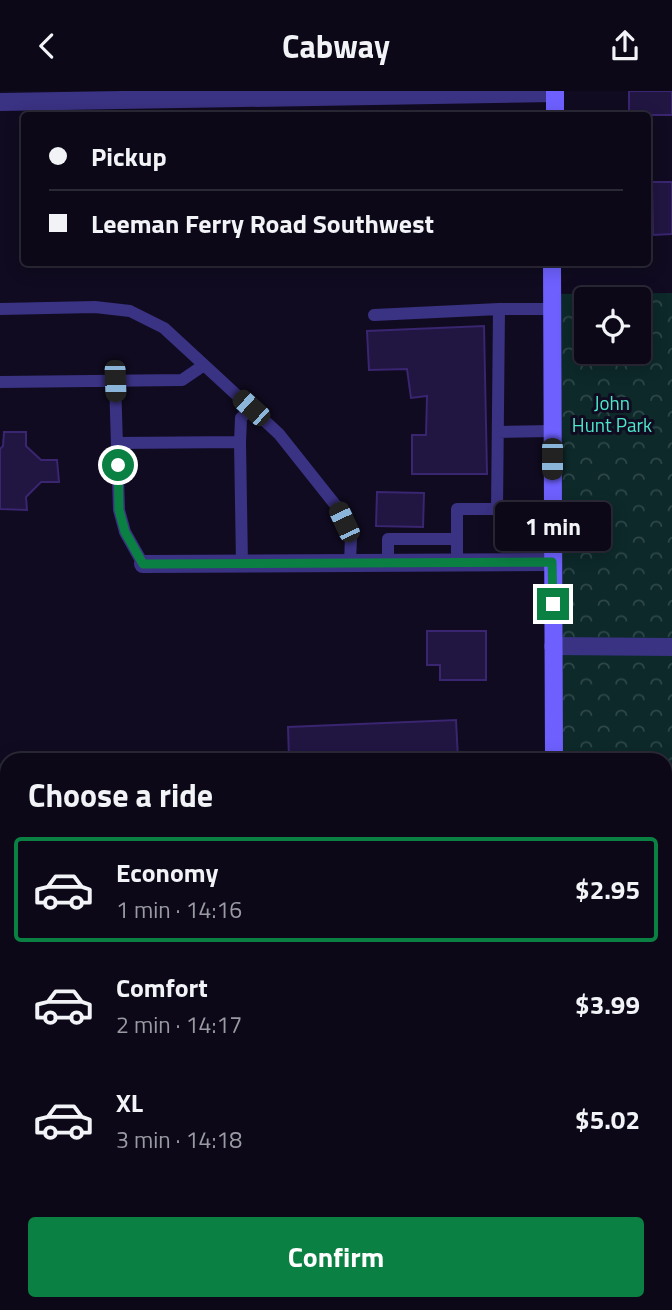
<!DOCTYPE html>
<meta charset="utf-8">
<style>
:root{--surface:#0c0818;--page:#151121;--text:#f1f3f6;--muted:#9a9aa2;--line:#2c2937;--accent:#0b8043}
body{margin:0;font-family:"Titillium Web",sans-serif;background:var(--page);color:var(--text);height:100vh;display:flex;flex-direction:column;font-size:26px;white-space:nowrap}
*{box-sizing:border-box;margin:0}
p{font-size:23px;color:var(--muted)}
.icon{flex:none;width:38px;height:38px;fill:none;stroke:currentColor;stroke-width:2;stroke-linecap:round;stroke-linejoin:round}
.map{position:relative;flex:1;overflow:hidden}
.drawer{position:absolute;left:0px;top:662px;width:672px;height:558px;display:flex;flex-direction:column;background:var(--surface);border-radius:21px 21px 0 0;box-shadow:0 4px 18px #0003,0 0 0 2px var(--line)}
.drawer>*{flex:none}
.guide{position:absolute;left:21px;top:21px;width:630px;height:154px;border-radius:7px;box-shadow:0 4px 18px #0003,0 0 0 2px var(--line);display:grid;align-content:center;height:154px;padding:0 28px;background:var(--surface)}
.fabs{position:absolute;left:574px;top:196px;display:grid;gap:14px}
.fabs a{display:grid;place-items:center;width:77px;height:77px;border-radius:7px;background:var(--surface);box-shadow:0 4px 18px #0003,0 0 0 2px var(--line);font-size:35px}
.end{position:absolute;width:32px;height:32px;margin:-16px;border:9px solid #0b8043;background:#fff;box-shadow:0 0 0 4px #fff}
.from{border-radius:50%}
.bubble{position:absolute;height:49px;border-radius:7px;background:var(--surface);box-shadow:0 4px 18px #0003,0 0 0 2px var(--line);font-size:23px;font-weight:700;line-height:49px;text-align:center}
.car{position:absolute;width:21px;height:42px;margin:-21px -10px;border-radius:9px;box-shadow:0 0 5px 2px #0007;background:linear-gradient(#222 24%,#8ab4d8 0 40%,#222 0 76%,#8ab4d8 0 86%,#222 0)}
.guide b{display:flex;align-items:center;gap:24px;height:66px;font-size:26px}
.guide b+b{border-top:2px solid var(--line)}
.guide i{width:18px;height:18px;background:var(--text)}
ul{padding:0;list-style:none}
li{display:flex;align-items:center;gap:21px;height:105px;margin:0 14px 10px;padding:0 14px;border:4px solid transparent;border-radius:7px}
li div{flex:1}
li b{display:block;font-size:26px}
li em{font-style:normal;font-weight:700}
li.on{border-color:var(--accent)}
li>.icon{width:63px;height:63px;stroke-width:1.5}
h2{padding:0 28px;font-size:32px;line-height:84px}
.cta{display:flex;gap:14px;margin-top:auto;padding:14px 28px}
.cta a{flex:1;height:80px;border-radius:7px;background:var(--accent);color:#fff;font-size:28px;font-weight:700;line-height:80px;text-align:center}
header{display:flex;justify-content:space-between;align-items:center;height:91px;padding:0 28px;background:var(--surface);font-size:32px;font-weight:700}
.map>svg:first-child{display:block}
</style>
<header><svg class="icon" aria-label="back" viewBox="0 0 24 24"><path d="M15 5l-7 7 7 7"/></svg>Cabway<svg class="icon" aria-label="share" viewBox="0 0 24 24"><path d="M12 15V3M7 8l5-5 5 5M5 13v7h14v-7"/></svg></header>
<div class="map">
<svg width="672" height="1219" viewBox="0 0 672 1219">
<defs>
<pattern id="park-crowns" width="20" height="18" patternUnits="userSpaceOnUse" patternTransform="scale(1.75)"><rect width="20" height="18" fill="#0d292a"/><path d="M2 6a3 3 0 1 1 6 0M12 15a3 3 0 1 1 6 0" fill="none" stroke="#2f474a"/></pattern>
</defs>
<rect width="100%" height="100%" fill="#100b20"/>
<path fill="#0d292a" d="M 0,735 L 7,735 L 7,1118 L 0,1118 Z"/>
<path fill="url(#park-crowns)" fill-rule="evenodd" d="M 672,202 L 672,1219 L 547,1219 L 547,1213 L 665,1213 L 665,668 L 552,668 L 552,203 ZM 586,208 L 639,208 L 639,261 L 586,261 Z"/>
<path fill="#211542" stroke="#392570" stroke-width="2" d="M 629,0 L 672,0 L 672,24 L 629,24 Z
M 652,91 L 672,91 L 672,143 L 653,144 Z
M 484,235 L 487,383 L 412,383 L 412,344 L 426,344 L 427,305 L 411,307 L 407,278 L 369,279 L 367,240 Z
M 4,341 L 26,341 L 26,355 L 41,369 L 57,369 L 59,391 L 41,391 L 26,406 L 27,419 L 0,418 L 0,358 L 3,355 Z
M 377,401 L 424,402 L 423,436 L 376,435 Z
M 427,540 L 486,540 L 486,589 L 440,589 L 440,574 L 427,574 Z
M 456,629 L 458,668 L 289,668 L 288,636 Z"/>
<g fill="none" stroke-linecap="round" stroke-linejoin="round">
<path stroke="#23b9b9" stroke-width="3.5" stroke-dasharray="3.5 5" stroke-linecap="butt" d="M 581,1219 L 583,1213"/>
<path stroke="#3a3283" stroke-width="12" d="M 0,218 L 95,216 L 130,220 L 164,237 L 279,343 L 337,416 L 351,446 L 350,472
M 374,224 L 499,218 L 552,218
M 115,290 L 119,419 L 125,441 L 143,473
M 0,291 L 182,289 L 204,274
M 498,341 L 552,340
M 240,351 L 241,327 L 251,317
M 117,352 L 240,351 L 242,473
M 457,471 L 457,418 L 497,418 L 499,218
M 388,472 L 388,448 L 457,448
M 665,1176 L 672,1176
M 319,1213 L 319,1219"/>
<path stroke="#3a3283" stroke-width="18" d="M 0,11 L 555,2
M 143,473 L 553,471
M 553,555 L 672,556"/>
<path stroke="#6e60ff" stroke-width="18" d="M 555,24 L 555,0
M 552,172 L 554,668
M 547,1219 L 547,1213"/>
</g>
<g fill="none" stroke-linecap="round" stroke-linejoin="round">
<path stroke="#0b8043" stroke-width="9" d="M 118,374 L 119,419 L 125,441 L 143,473 L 552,471 L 553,513"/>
</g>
<g text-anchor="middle" stroke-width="6" stroke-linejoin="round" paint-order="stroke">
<g font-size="19" fill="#4ce8cb" stroke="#100b20">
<text x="612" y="319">John<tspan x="612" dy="22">Hunt Park</tspan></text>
</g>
</g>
</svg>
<div class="fabs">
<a><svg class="icon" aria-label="locate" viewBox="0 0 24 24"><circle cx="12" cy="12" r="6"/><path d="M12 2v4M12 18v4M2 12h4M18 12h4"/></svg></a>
</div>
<i class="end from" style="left:118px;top:374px"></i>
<i class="end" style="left:553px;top:513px"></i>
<div class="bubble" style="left:495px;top:411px;width:116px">1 min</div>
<i class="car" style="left:115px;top:290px;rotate:178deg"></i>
<i class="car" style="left:251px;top:317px;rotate:312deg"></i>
<i class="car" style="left:552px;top:368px;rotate:180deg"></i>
<i class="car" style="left:344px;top:431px;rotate:335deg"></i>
<div class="guide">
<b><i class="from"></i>Pickup</b>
<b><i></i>Leeman Ferry Road Southwest</b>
</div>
<section class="drawer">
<h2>Choose a ride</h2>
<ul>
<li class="on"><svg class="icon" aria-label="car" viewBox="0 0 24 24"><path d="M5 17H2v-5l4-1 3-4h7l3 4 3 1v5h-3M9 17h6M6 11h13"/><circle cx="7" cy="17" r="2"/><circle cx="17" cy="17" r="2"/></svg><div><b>Economy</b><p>1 min · 14:16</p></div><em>$2.95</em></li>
<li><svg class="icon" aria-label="car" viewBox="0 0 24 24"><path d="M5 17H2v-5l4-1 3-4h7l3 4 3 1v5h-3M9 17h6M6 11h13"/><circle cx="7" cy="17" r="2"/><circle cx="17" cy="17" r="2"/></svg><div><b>Comfort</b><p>2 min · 14:17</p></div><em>$3.99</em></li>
<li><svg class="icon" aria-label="car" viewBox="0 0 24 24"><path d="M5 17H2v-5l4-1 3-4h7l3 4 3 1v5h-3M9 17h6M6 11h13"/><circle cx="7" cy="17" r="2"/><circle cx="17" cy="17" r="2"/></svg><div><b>XL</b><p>3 min · 14:18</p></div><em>$5.02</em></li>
</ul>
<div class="cta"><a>Confirm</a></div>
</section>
</div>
